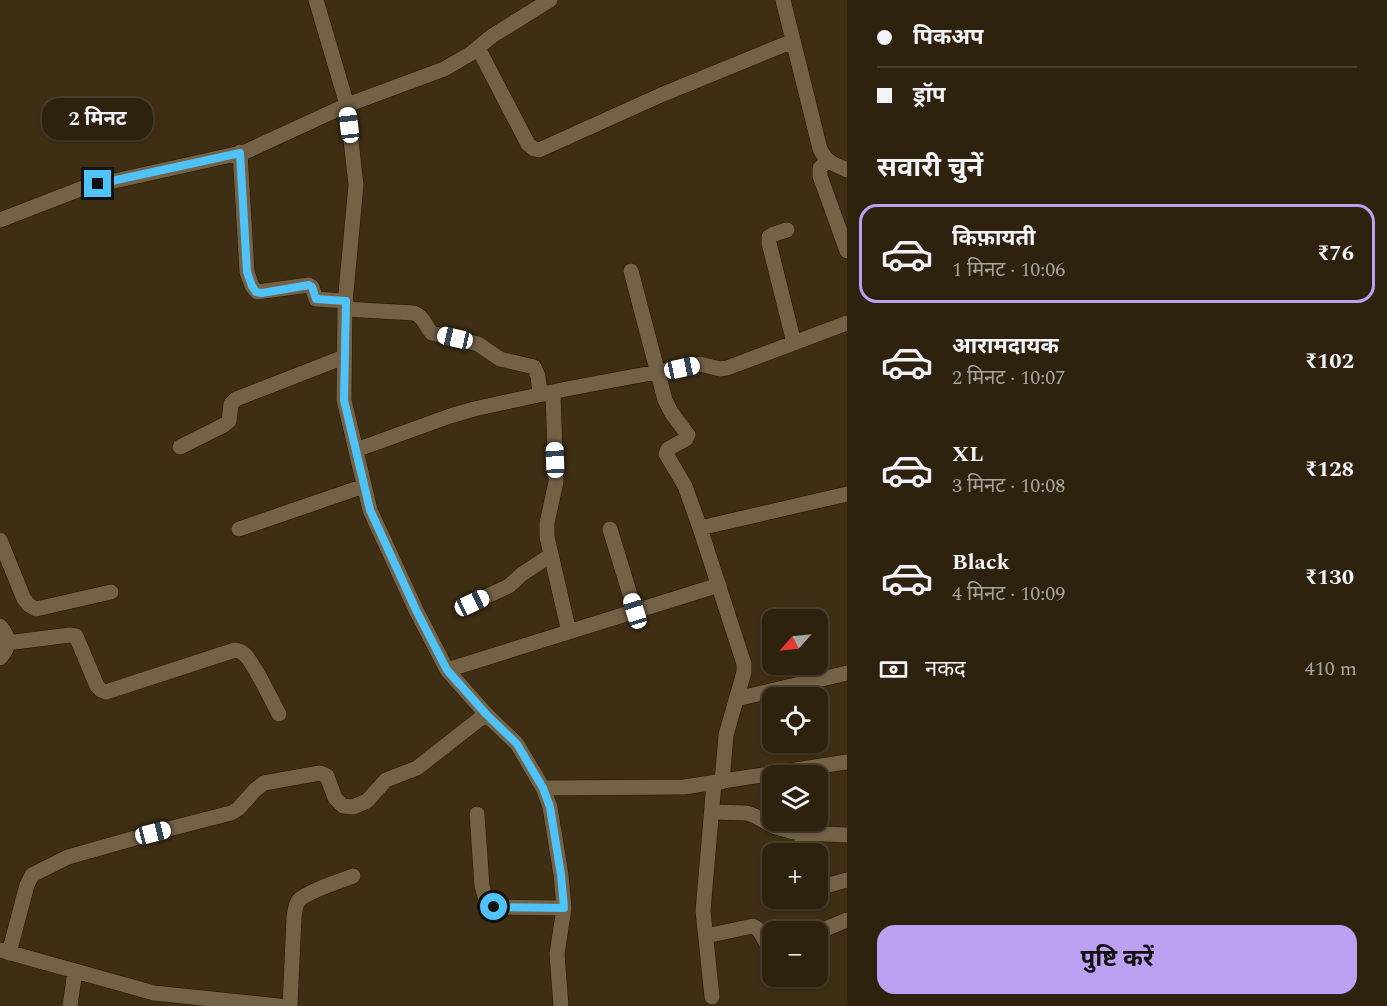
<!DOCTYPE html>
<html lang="hi">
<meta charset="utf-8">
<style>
:root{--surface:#2e220f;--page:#362a18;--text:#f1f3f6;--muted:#a7a49e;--line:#493f2f;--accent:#bca0f2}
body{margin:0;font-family:Spectral,"Noto Sans Devanagari",serif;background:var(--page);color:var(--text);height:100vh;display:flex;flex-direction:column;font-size:22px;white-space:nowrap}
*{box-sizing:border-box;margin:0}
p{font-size:20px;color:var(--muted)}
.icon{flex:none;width:33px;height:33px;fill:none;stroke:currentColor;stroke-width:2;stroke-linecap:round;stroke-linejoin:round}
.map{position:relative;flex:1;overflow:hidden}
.panel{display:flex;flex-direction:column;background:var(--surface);width:540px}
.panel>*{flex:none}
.top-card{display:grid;align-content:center;height:132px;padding:0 30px;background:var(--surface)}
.needle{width:39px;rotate:243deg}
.tools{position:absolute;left:762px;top:609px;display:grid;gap:12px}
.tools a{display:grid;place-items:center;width:66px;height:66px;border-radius:12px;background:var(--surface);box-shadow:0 2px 4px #0004,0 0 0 2px var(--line);font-size:30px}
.end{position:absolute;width:27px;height:27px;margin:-14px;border:8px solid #4fc3f7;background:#111;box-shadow:0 0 0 3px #111}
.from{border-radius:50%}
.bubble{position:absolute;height:42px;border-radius:18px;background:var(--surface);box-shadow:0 2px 4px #0004,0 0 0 2px var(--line);font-size:20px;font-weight:700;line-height:42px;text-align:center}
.car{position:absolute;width:18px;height:36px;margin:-18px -9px;border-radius:8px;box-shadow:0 0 4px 2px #0007;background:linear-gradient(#fff 24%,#345 0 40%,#fff 0 76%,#345 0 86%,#fff 0)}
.top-card b{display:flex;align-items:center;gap:21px;height:57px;font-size:22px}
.top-card b+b{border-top:2px solid var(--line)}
.top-card i{width:15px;height:15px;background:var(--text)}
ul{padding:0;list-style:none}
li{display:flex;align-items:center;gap:18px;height:99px;margin:0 12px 9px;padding:0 18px;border:3px solid transparent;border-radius:18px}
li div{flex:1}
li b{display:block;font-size:22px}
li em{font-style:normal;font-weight:700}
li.current{border-color:var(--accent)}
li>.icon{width:54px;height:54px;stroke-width:1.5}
h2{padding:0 30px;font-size:27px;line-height:72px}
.pay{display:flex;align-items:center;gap:15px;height:66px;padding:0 30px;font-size:22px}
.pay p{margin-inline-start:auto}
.button{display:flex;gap:12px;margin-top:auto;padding:12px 30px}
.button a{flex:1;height:69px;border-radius:18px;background:var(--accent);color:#111;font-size:24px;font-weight:700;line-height:69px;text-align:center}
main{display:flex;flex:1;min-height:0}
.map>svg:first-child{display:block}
</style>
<main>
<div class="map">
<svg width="847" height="1006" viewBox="0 0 847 1006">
<rect width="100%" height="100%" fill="#3e2e14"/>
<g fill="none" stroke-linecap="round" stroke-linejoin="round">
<defs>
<path id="minor" d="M 316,0 L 347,105 L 356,185 L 345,303 L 344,400 L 370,510 L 416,610 L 447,670 L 486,714 L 517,744 L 543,788 L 550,807 L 561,875 L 564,908 L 557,954 L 561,1006
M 783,0 L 820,149 C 827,163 834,164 847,170
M 478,48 L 528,144 L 534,149 L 539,150 L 661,95 L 793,41
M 240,152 L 247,272 L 252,286 L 257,292 L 309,285 L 312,287 L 316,299 L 346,301
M 828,160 L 820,168 L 820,176 L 847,251
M 0,220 L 83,188 L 245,152 L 347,105 L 444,69 L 470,54 L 492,36 L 550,0
M 787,230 L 774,234 L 769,237 L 769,243 L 794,343
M 631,271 L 665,400 L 671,412 L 688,435 L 686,439 L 668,449 L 666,454 L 685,486 L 700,528 L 744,664 L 744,672 L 726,735 L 722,782
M 345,309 L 414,313 C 426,318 424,326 432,333 L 478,344 L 500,359 L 534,367 L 538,376 L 540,394
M 553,392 L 556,482 L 547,523 L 547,537 L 569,632
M 180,447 L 224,425 L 229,421 L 231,404 L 236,399 L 344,357
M 356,450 L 450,416 L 474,409 L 566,389 L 700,364 L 720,369 L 727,368 L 847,323
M 700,528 L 847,494
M 239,529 L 364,486
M 610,529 L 635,611
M 0,540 L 24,599 L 29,605 L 36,609 L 111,592
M 472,603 L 509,586 L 522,574 L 551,555
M 0,626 C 10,637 10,647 0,658
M 7,643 L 70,635 L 76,636 L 97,686 L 101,690 L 106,692 L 235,650 C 239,651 241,651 244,654 C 253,661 272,701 279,714
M 447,670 L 719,585
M 736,699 L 847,673
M 543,788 L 684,787 L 847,762
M 712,812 L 747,813 L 755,816 L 773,826 L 790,831 L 801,833 L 847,835
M 477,814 L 482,886 L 486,900 L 494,907 L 564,908
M 801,833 L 804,854
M 818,888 L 847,880
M 818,932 L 847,920
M 706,936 L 753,926 C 762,930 764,941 770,949 L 772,948
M 0,950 L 154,993 L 279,1006
M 9,953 L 27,885 L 32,875 L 68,857 L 153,833 L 231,813 L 238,809 L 255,790 L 264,783 L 320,773 L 327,776 L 335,798 L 343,806 L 353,807 L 367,801 L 386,780 L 417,768 L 486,714
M 712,997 L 703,911 L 714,783
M 70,1006 L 75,971
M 290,1006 L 294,918 C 295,912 295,905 299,900 C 308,891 341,881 353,876"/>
</defs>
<use href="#minor" stroke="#241600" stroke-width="16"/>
<use href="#minor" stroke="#746247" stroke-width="15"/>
</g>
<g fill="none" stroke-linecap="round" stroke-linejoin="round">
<path stroke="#4fc3f7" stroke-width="8" d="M 98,184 L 240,153 L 247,272 L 252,286 L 256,292 L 262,293 L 309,285 L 312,287 L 316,299 L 346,301 L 344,400 L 370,510 L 416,610 L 447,670 L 486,714 L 517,744 L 543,788 L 550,807 L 561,875 L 564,908 L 494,907"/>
</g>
</svg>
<div class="tools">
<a><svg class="needle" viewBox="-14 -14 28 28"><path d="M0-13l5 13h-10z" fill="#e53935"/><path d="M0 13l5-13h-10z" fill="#a7a49e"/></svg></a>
<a><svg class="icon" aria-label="locate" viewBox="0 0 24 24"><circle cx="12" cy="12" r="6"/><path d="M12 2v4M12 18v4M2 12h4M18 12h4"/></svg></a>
<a><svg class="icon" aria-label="layers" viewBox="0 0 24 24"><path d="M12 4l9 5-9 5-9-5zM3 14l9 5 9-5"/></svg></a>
<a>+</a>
<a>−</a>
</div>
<i class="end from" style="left:494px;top:907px"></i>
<i class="end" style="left:98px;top:184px"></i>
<div class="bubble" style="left:42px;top:98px;width:111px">2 मिनट</div>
<i class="car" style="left:349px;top:125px;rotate:353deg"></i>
<i class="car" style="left:455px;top:338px;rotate:283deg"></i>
<i class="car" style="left:682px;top:368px;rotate:78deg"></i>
<i class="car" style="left:555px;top:460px;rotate:358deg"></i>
<i class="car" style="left:472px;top:603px;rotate:65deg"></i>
<i class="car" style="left:635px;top:611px;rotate:343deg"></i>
<i class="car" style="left:153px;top:833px;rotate:76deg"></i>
</div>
<section class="panel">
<div class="top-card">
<b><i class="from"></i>पिकअप</b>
<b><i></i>ड्रॉप</b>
</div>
<h2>सवारी चुनें</h2>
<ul>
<li class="current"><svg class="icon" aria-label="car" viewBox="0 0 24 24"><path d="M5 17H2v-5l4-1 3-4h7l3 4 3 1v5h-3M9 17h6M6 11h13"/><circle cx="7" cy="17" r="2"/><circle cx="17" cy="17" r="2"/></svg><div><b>किफ़ायती</b><p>1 मिनट · 10:06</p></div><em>₹76</em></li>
<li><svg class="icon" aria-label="car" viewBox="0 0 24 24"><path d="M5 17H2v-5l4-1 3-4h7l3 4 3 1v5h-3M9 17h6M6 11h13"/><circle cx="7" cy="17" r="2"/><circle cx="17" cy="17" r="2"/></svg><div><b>आरामदायक</b><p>2 मिनट · 10:07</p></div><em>₹102</em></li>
<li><svg class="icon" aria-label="car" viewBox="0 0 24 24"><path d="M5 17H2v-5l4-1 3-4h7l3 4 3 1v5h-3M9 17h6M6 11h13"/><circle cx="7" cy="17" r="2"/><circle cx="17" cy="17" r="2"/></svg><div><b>XL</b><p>3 मिनट · 10:08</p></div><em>₹128</em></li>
<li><svg class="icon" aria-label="car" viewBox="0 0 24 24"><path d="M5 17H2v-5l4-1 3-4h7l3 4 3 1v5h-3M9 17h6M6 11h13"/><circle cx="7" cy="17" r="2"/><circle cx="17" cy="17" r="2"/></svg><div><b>Black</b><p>4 मिनट · 10:09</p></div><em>₹130</em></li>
</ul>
<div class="pay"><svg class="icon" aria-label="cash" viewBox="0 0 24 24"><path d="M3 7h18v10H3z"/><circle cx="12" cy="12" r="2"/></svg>नकद<p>410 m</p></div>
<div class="button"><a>पुष्टि करें</a></div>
</section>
</main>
